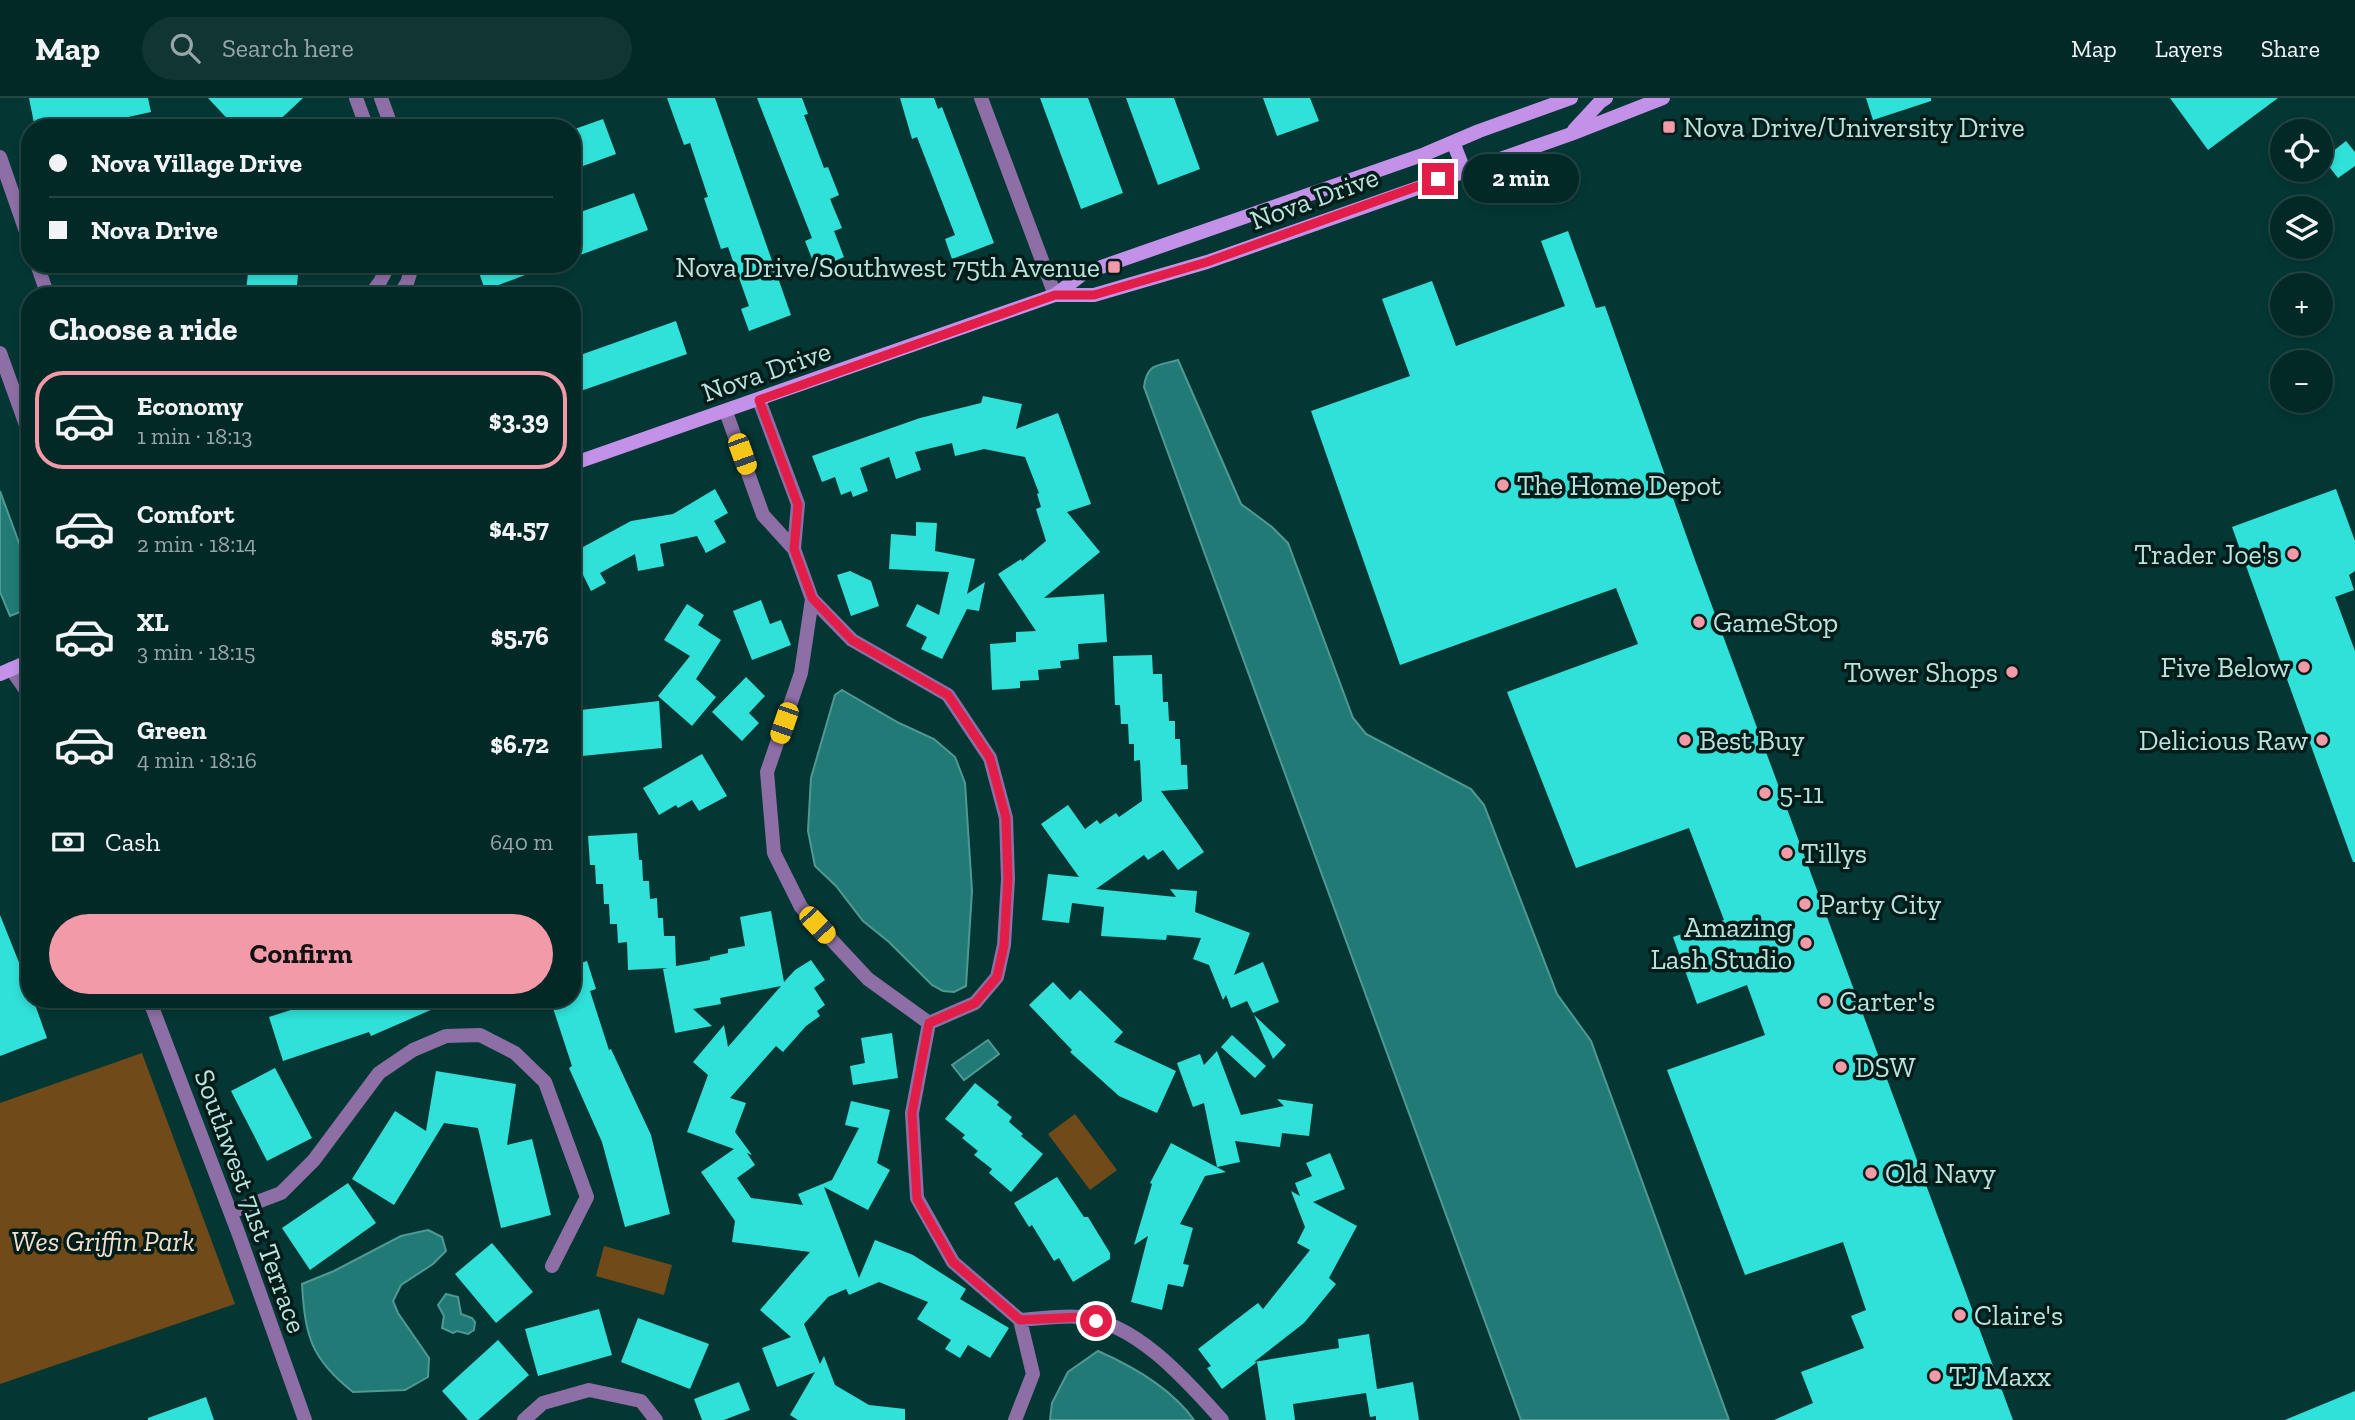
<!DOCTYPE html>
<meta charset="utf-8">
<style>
:root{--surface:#032927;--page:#113533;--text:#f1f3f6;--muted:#97a6a7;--line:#244544;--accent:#f39aa8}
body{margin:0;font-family:"Zilla Slab",serif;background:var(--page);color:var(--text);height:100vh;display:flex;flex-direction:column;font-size:26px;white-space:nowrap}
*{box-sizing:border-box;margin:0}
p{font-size:23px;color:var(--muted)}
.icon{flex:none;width:38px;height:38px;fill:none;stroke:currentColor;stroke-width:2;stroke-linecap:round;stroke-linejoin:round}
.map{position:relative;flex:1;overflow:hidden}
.side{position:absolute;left:21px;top:189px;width:560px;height:721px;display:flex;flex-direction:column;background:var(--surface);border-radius:28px;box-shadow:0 4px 10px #0003,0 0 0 2px var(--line)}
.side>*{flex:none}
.top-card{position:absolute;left:21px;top:21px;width:560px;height:154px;border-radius:28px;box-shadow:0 4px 10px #0003,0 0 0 2px var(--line);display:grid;align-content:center;height:154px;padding:0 28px;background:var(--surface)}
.buttons{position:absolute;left:2270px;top:21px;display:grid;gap:14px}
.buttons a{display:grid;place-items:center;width:63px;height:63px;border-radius:50%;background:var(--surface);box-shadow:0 4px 10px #0003,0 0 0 2px var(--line);font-size:35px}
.end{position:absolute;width:32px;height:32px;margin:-16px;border:9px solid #e11d48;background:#fff;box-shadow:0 0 0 4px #fff}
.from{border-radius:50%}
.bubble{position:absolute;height:49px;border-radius:24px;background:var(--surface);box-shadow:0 4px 10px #0003,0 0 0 2px var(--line);font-size:23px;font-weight:700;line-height:49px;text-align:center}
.car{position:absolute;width:21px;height:42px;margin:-21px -10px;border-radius:9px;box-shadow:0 0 5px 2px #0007;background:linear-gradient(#f5c518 24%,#345 0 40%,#f5c518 0 76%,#345 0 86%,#f5c518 0)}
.top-card b{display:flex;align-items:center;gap:24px;height:66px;font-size:26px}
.top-card b+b{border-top:2px solid var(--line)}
.top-card i{width:18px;height:18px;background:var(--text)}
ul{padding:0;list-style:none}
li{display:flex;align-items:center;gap:21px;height:98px;margin:0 14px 10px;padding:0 14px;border:4px solid transparent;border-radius:28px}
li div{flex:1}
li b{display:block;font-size:26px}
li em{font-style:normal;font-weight:700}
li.current{border-color:var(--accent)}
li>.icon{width:63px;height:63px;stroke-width:1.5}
h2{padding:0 28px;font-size:32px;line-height:84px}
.pay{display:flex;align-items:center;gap:18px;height:77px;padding:0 28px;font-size:26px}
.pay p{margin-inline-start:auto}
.button{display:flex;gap:14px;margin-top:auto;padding:14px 28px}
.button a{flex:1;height:80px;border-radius:42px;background:var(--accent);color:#111;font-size:28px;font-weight:700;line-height:80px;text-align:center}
header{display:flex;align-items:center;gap:42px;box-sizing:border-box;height:98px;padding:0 35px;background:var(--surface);border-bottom:2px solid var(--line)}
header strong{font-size:33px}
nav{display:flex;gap:38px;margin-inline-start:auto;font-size:24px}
.search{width:490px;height:63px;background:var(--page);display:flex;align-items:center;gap:18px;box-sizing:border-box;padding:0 24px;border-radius:38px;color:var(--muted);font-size:26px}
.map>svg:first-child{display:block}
</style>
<header>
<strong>Map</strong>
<div class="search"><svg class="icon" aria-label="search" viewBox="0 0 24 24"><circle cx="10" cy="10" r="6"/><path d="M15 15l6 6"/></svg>Search here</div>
<nav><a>Map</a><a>Layers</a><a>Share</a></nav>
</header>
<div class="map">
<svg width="2355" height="1322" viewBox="0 0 2355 1322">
<rect width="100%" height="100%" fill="#043734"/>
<path fill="#704a18" d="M 142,955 L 235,1206 L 0,1286 L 0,1005 Z
M 1075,1016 L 1117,1072 L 1090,1092 L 1048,1036 Z
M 604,1148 L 672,1167 L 664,1197 L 596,1178 Z"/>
<path fill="#217a75" stroke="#4f9994" stroke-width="2" d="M 1178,262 L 1241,406 L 1272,429 L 1288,445 L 1353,620 L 1366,636 L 1471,691 L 1484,707 L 1557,896 L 1591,943 L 1729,1322 L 1521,1322 L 1144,289 C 1147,265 1157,268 1178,262 Z
M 0,393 L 30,475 L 30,510 L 10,518 L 0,494 Z
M 842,592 L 899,625 L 934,641 L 955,659 L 965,685 L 972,793 L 966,888 L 954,894 L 943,893 L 932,887 L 889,844 L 863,823 L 836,788 L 815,768 L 808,733 L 811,680 L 835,597 Z
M 988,942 L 999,956 L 964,982 L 952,967 Z
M 428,1132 L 442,1139 L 446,1153 L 433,1166 L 401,1187 L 393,1203 L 398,1215 L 429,1260 L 428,1279 L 405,1292 L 353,1294 C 311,1261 305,1238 302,1186 L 334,1173 L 401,1138 Z
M 446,1196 L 458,1199 L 461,1216 L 472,1220 L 475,1224 L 474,1232 L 468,1236 L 457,1233 L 453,1235 L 442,1230 L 444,1218 L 438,1207 Z
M 1098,1253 C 1132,1268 1172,1291 1194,1322 L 1050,1322 L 1052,1305 L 1068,1274 Z"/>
<path fill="#2fe1d8" d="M 29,0 L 148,0 L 151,14 L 78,30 L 35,30 Z
M 208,0 L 303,0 L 271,30 L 236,30 Z
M 667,0 L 715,0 L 791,217 L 749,233 L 741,211 L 749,208 L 728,149 L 721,151 L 704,100 L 708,99 L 690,45 L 684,47 Z
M 757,0 L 802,0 L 808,16 L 804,17 L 824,70 L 828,69 L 839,97 L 830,101 L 842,130 L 834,133 L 844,159 L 816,171 L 805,143 L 812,140 Z
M 900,0 L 934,0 L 938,11 L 942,9 L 994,145 L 952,161 L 945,141 L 955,137 L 917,39 L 912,41 Z
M 1040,0 L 1088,0 L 1123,95 L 1081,111 Z
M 1126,0 L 1174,0 L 1200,71 L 1158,87 Z
M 1263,0 L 1310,0 L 1319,23 L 1277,38 Z
M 1866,0 L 1931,0 L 1931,3 L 1873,22 Z
M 2170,0 L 2278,0 L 2208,52 Z
M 603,21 L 616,56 L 572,72 L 572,32 Z
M 2346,43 L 2355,54 L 2355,68 L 2338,80 L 2323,61 Z
M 634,95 L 648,132 L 572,160 L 572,117 Z
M 1568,133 L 1596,210 L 1605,208 L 1695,462 L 2013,1322 L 1774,1322 L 1813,1305 L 1801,1274 L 1864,1250 L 1851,1218 L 1866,1212 L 1843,1144 L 1745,1177 L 1667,972 L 1765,937 L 1747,887 L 1697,906 L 1673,839 L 1724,822 L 1689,730 L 1576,770 L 1507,594 L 1638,546 L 1616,490 L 1400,567 L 1311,313 L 1410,278 L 1382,201 L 1432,183 L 1456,248 L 1565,208 L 1541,143 Z
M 249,166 L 299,166 L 296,198 L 246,193 Z
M 476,166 L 549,166 L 549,168 L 485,192 Z
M 676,223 L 687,256 L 572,296 L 572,260 Z
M 983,298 L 1022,306 L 1016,331 L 1058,315 L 1091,406 L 1067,414 L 1100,454 L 1044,500 L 1104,496 L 1107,544 L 1078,546 L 1079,561 L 1060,563 L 1061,570 L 1038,572 L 1039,582 L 1020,583 L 1020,590 L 992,592 L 990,546 L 1016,544 L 1016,534 L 1036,533 L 998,476 L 1021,461 L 1022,463 L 1046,443 L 1036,411 L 1041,409 L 1037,396 L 1039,395 L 1025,359 L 984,351 L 955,358 L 952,345 L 915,354 L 921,372 L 896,381 L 889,359 L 860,370 L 868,393 L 853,399 L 851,393 L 841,397 L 835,379 L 822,384 L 812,358 L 920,320 L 981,305 Z
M 715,391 L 728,415 L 714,423 L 726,444 L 706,455 L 697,438 L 660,446 L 664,468 L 638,473 L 635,456 L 600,475 L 606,485 L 591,493 L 572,455 L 631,423 L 673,416 Z
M 2336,391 L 2355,443 L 2355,473 L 2349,477 L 2354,492 L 2335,499 L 2355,553 L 2355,764 L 2353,764 L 2232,429 Z
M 916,424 L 937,425 L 935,453 L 975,461 L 967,496 L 985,484 L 979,513 L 967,511 L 942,561 L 921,551 L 927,539 L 906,528 L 917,506 L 939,517 L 949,474 L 889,471 L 891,436 L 916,438 Z
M 850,473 L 871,483 L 879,508 L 851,518 L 837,477 Z
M 761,502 L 770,526 L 781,522 L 791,547 L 752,562 L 733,513 Z
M 687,506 L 704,517 L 698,527 L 721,542 L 696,581 L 716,599 L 692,628 L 658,598 L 690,558 L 664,542 Z
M 1152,557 L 1153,576 L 1162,576 L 1163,604 L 1168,604 L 1169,623 L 1175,623 L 1175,641 L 1180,641 L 1181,667 L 1187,667 L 1188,691 L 1161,693 L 1204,754 L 1178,772 L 1163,752 L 1148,762 L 1144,757 L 1096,791 L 1176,799 L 1170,791 L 1197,793 L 1195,814 L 1250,835 L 1234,877 L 1263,864 L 1279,904 L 1253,915 L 1247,903 L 1231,910 L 1226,897 L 1223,902 L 1209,867 L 1193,861 L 1201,840 L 1167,837 L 1166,842 L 1101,838 L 1104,809 L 1072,805 L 1069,825 L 1042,822 L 1048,776 L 1079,779 L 1041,726 L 1068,707 L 1085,731 L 1097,722 L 1100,726 L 1116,715 L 1119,719 L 1142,703 L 1140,662 L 1134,663 L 1134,646 L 1129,646 L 1128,626 L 1121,626 L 1120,607 L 1115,607 L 1113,558 Z
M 746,579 L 765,598 L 749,615 L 759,625 L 742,643 L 712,614 Z
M 659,603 L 662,650 L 572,659 L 572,613 Z
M 702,656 L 727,698 L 699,713 L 692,702 L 678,710 L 676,707 L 659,717 L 643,690 Z
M 637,735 L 639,762 L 642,762 L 643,783 L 649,783 L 650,801 L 657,800 L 658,820 L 663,820 L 664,838 L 675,838 L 676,868 L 710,862 L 710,859 L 728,855 L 728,851 L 745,848 L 740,819 L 771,813 L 784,884 L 795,872 L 811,862 L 825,882 L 814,890 L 825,907 L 817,913 L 820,918 L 806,928 L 783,954 L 776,948 L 730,1000 L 746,1005 L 735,1034 L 752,1057 L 747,1055 L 755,1067 L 737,1080 L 751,1100 L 803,1107 L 798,1096 L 832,1082 L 859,1030 L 845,1027 L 851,1003 L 890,1012 L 877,1065 L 890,1072 L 868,1112 L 824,1089 L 859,1180 L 875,1142 L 913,1157 L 966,1191 L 960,1201 L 1009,1230 L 990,1260 L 968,1247 L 960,1260 L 945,1251 L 951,1242 L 917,1221 L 928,1204 L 879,1184 L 849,1197 L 846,1191 L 828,1199 L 804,1226 L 820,1266 L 824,1258 L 835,1287 L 869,1307 L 905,1311 L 905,1322 L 798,1322 L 790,1317 L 815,1274 L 777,1289 L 762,1250 L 791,1239 L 760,1212 L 810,1154 L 732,1144 L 735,1123 L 701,1074 L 734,1051 L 687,1034 L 708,977 L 693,964 L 724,927 L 728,949 L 781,888 L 720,900 L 721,906 L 693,911 L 712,928 L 675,935 L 663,871 L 668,870 L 628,872 L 627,844 L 618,845 L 617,826 L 610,826 L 609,806 L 604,806 L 603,786 L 596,786 L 595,767 L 590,767 L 588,738 Z
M 0,817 L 30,892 L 30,901 L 33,901 L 47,940 L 0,958 Z
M 587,863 L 596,891 L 590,893 L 609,952 L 611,951 L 651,1037 L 670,1116 L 625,1129 L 602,1044 L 569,970 L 572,968 L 550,901 L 572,901 L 572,868 Z
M 1053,884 L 1070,902 L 1080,892 L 1123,934 L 1114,944 L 1176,973 L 1157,1015 L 1119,998 L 1070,954 L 1072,952 L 1029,907 Z
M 325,901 L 456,901 L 371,938 L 369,934 L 283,963 L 269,919 Z
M 1254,917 L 1286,947 L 1273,961 Z
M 892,935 L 898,980 L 853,987 L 850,968 L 865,965 L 861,940 Z
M 1232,937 L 1266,968 L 1255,980 L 1221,949 Z
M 1217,953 L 1241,1017 L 1284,1008 L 1277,1001 L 1313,1006 L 1309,1038 L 1282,1035 L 1280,1049 L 1235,1043 L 1240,1064 L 1217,1069 L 1204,1005 L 1193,1009 L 1177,965 L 1200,956 L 1204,967 Z
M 275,970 L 312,1040 L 267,1063 L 231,993 Z
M 436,973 L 516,986 L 507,1047 L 532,1041 L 551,1117 L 501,1130 L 478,1030 L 444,1025 L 394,1107 L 352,1081 L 395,1013 L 426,1033 Z
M 975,985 L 999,1004 L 997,1007 L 1012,1019 L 1009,1024 L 1023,1036 L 1021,1038 L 1043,1056 L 1011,1094 L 989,1075 L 992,1071 L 974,1057 L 978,1053 L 962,1040 L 965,1037 L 945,1021 Z
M 1171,1045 L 1226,1074 L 1205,1078 L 1180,1126 L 1193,1130 L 1183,1166 L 1189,1167 L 1183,1189 L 1168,1186 L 1162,1212 L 1131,1204 L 1148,1138 L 1134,1147 L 1152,1086 L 1150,1085 Z
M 1330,1055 L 1345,1091 L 1313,1104 L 1357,1128 L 1329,1180 L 1336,1186 L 1304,1225 L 1254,1264 L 1339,1250 L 1338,1241 L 1369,1236 L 1377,1291 L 1413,1284 L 1419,1322 L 1376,1322 L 1376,1318 L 1370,1319 L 1366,1295 L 1293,1306 L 1295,1322 L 1266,1322 L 1257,1264 L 1222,1291 L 1207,1270 L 1211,1268 L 1198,1251 L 1258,1205 L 1263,1211 L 1310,1152 L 1297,1145 L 1305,1129 L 1291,1093 L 1300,1098 L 1295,1085 L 1312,1078 L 1306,1065 Z
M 1057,1079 L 1084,1119 L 1088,1119 L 1110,1155 L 1110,1161 L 1073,1184 L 1059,1160 L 1054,1163 L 1032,1127 L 1029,1129 L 1014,1105 Z
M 348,1085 L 376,1125 L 310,1172 L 282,1130 Z
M 492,1145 L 533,1194 L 496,1225 L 455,1176 Z
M 599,1211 L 612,1257 L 538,1278 L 525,1231 Z
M 638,1220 L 709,1246 L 690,1291 L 621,1264 Z
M 498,1242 L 529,1277 L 478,1322 L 468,1322 L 442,1293 Z
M 739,1284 L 750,1312 L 724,1322 L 702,1322 L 694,1301 Z
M 2355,1293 L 2355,1322 L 2285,1322 Z
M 206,1299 L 214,1322 L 148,1322 L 148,1320 Z"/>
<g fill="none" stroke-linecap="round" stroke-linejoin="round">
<path stroke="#8d6fa5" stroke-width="14" d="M 356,0 L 367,30
M 381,0 L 392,30
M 981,0 L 1055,197
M 0,59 L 30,145
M 37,166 L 48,198
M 368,198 C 378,189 384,179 388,166
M 399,198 L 407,185 L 413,166
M 0,255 L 30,338
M 759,302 L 798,406 L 794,451 L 812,501 L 852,542 L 948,597 L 990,660 L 1006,720 L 1008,781 L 1004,847 L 997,879 L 975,905 L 929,925 L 868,881 L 801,809 L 774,755 L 767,674 L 801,575 L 812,501
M 726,314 L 763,417 L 794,451
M 11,571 L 30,598
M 149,901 L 239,1137 L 305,1322
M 929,925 L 912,1015 L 917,1100 L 953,1164 L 1020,1222
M 231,1114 L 281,1095 L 314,1062 L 379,975 L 413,952 L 446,938 L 480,937 L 515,955 L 545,984 L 587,1099 L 552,1168
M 524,1322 L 543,1305 L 589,1292 L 641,1303 L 656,1322
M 1015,1322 L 1033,1276 L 1020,1222 C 1040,1221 1061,1217 1080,1219 C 1136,1224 1187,1283 1222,1322"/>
<path stroke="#c391e8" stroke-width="14" d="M 1574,32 L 1600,4 L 1606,0
M 1453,44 L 1464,72
M 1055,197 L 1094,197 L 1207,164 L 1571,36 L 1663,0
M 572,366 L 1055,197 L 1084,175 L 1425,56 L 1479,33 L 1571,0
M 0,576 L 30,563"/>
</g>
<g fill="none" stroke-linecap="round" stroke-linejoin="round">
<path stroke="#e11d48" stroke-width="9" d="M 1096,1223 L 1080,1219 L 1020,1222 L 953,1164 L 917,1101 L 912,1015 L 929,925 L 975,905 L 997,879 L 1004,847 L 1008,781 L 1006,720 L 990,660 L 948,597 L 852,542 L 812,500 L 794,451 L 798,407 L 759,302 L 1055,197 L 1094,197 L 1207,164 L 1438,81"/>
</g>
<g fill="#f39aa8" stroke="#021c1a" stroke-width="2.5">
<rect x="1662" y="22" width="14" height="14" rx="3.5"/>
<rect x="1107" y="162" width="14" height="14" rx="3.5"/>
<circle cx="1503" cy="387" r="7"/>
<circle cx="2293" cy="456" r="7"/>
<circle cx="1699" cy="524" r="7"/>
<circle cx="2304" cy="569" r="7"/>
<circle cx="2012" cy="574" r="7"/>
<circle cx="1685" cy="642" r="7"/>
<circle cx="2322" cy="642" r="7"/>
<circle cx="1765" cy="695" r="7"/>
<circle cx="1787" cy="755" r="7"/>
<circle cx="1805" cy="806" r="7"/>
<circle cx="1806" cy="845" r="7"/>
<circle cx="1825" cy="903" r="7"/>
<circle cx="1841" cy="969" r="7"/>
<circle cx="1871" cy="1075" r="7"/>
<circle cx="1960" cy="1217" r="7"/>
<circle cx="1935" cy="1278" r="7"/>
</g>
<g text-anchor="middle" stroke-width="7" stroke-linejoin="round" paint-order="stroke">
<g font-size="28" fill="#bae2de" stroke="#021c1a" text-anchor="start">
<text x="1683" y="39">Nova Drive/University Drive</text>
<text x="1100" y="179" text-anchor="end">Nova Drive/Southwest 75th Avenue</text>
<text x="1517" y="397">The Home Depot</text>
<text x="2279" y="466" text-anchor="end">Trader Joe's</text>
<text x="1713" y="534">GameStop</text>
<text x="2290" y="579" text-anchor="end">Five Below</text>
<text x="1998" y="584" text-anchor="end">Tower Shops</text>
<text x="1699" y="652">Best Buy</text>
<text x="2308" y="652" text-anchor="end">Delicious Raw</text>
<text x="1779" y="705">5-11</text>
<text x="1801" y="765">Tillys</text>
<text x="1819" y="816">Party City</text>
<text x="1792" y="839" text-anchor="end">Amazing<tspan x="1792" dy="32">Lash Studio</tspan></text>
<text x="1839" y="913">Carter's</text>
<text x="1855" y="979">DSW</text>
<text x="1885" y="1085">Old Navy</text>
<text x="1974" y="1227">Claire's</text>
<text x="1949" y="1288">TJ Maxx</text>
</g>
<g font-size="28" fill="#bae2de" stroke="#021c1a">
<text transform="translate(1314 100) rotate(-20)" y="10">Nova Drive</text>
<text transform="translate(766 273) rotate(-19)" y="10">Nova Drive</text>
<text transform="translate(251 1103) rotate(70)" y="10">Southwest 71st Terrace</text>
</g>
<g font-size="28" font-style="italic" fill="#f2e0cc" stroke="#021c1a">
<text x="103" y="1153">Wes Griffin Park</text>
</g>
</g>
</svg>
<div class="buttons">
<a><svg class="icon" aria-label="locate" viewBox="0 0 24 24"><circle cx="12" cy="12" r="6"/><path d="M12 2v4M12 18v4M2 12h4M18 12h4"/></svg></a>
<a><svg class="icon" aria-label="layers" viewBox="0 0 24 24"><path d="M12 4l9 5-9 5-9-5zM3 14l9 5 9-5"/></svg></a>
<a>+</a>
<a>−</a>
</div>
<i class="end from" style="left:1096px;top:1223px"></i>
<i class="end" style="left:1438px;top:81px"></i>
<div class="bubble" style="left:1463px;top:56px;width:116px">2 min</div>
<i class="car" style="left:742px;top:356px;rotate:160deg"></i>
<i class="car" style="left:784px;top:625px;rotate:199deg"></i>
<i class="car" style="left:817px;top:827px;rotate:137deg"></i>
<div class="top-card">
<b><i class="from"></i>Nova Village Drive</b>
<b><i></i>Nova Drive</b>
</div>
<section class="side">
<h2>Choose a ride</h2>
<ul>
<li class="current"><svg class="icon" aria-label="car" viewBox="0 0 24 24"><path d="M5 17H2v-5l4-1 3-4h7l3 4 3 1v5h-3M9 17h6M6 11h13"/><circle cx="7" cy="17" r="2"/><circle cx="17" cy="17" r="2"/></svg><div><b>Economy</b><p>1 min · 18:13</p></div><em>$3.39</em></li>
<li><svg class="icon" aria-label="car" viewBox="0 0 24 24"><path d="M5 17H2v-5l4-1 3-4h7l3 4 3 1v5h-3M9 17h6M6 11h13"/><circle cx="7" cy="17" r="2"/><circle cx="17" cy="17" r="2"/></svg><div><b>Comfort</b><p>2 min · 18:14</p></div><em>$4.57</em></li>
<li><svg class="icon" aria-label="car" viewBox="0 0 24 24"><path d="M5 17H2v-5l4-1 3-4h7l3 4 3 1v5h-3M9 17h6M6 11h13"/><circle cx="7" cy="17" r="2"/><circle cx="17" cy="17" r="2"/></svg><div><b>XL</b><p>3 min · 18:15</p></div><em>$5.76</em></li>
<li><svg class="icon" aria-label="car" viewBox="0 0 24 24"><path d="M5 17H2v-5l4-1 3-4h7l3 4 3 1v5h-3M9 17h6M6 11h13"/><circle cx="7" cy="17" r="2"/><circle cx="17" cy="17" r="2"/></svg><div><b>Green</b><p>4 min · 18:16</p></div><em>$6.72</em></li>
</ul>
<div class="pay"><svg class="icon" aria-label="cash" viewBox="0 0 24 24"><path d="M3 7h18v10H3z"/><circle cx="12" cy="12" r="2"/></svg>Cash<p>640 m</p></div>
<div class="button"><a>Confirm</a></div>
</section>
</div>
